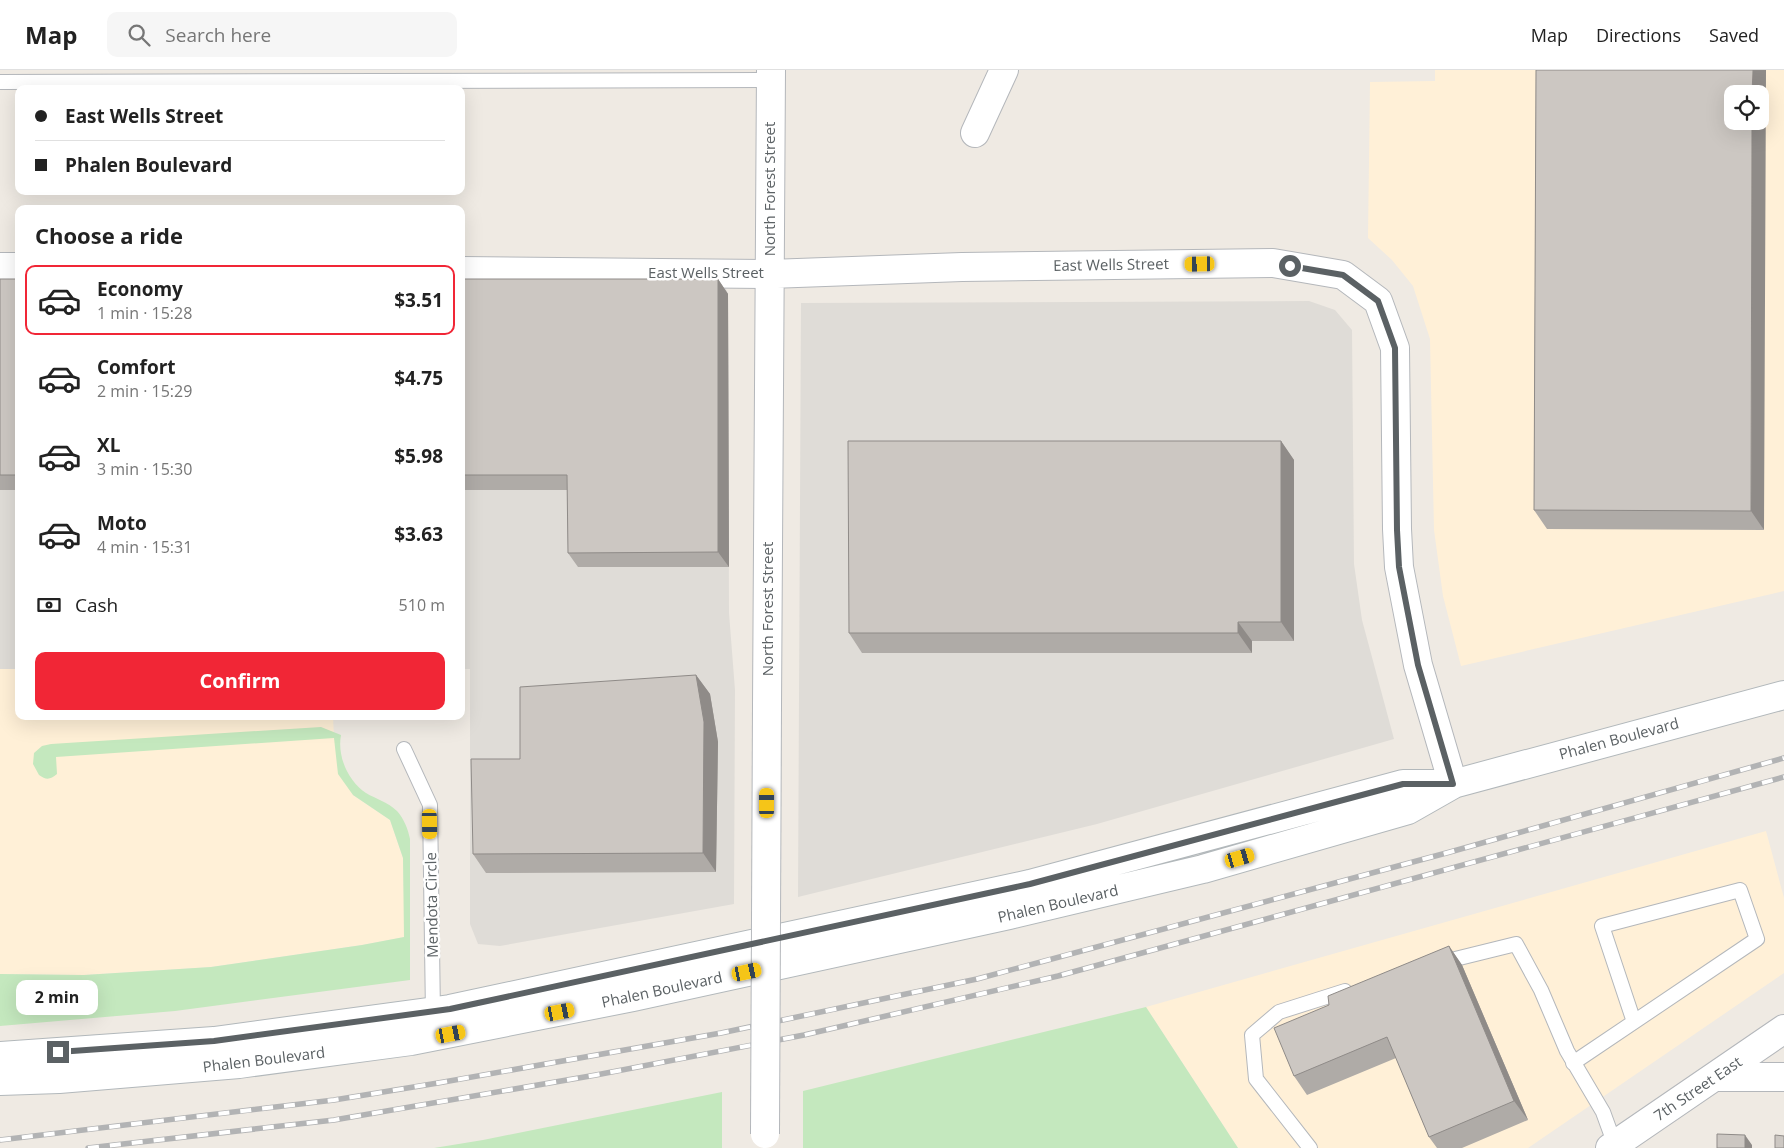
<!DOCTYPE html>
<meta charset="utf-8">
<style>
:root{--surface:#fff;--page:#f6f6f6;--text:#222;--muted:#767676;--line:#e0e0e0;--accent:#f12636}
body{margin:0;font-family:"Open Sans",sans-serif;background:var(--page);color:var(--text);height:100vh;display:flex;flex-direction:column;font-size:19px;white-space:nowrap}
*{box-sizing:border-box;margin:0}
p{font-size:16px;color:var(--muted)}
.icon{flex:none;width:28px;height:28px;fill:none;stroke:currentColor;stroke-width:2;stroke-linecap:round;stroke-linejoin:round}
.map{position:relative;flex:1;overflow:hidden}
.sheet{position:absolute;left:15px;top:135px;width:450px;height:515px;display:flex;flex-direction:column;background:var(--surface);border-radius:10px;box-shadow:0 5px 20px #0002}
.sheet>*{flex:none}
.banner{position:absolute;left:15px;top:15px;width:450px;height:110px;border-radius:10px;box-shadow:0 5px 20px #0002;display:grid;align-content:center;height:110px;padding:0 20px;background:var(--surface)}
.fabs{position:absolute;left:1724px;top:15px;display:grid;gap:10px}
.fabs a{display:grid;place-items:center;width:45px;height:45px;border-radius:10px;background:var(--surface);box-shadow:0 5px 20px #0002;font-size:25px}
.end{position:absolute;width:22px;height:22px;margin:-11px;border:6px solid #5b6164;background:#fff;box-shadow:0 0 0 2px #fff}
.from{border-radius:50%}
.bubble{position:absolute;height:35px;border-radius:10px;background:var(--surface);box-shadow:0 5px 20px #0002;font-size:16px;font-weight:700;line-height:35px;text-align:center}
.car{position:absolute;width:15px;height:30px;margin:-15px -8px;border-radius:6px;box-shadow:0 0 4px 1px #0007;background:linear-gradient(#f5c518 24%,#345 0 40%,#f5c518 0 76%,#345 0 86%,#f5c518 0)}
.banner b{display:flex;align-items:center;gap:18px;height:48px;font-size:19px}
.banner b+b{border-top:1px solid var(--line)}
.banner i{width:12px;height:12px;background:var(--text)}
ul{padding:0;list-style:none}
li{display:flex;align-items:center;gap:15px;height:70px;margin:0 10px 8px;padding:0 10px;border:2px solid transparent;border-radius:10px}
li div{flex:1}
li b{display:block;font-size:19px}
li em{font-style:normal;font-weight:700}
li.on{border-color:var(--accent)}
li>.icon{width:45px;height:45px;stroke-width:1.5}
h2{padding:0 20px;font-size:22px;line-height:60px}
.pay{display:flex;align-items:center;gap:12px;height:55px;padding:0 20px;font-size:19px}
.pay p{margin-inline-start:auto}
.action{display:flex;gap:10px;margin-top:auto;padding:10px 20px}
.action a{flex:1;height:58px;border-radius:10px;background:var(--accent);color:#fff;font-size:20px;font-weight:700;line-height:58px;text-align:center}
header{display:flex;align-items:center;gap:30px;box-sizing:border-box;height:70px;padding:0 25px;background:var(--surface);border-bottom:1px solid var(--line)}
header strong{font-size:24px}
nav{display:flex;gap:28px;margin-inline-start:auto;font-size:18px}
.search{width:350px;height:45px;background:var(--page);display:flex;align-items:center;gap:12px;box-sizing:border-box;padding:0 18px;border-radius:10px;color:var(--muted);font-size:19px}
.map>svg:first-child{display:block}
</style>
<header>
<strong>Map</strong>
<div class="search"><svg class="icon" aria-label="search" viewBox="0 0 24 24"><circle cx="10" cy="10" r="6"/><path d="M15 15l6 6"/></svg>Search here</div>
<nav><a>Map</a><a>Directions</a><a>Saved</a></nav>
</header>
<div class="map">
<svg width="1784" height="1078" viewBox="0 0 1784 1078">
<rect width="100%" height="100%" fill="#efeae3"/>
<path fill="#fff0d7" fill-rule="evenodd" d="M 1435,0 L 1784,0 L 1784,521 L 1461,596 L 1443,526 L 1434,460 L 1430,269 L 1413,216 L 1392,190 L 1368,168 L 1370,12 L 1435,11 ZM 1732,24 L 1760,24 L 1760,51 L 1732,51 Z
M 0,599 L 19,599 L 19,646 L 333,646 L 334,668 L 353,725 L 390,750 L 403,788 L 405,867 L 362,875 L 211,897 L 84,905 L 0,904 Z
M 1766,761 L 1784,828 L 1784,903 L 1528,1078 L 1238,1078 L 1146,937 Z"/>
<path fill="#dfdcd7" d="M 0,207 L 19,207 L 19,599 L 0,599 Z
M 461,208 L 722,209 L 728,224 L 729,543 L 735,620 L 734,834 L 500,876 L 478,874 L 470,854 L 470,599 L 461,599 Z
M 1309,231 L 1335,240 L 1352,260 L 1354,494 L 1362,550 L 1394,669 L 1097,754 L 798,827 L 801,233 Z"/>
<path fill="#c4e8be" d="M 321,657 L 341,665 C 337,686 348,711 366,723 C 376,729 388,732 397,741 C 404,749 408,759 410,769 L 410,910 L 175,941 L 0,956 L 0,904 L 84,905 L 211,897 L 362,875 L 404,867 L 403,788 L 390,750 L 353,725 L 338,704 L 334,668 L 56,687 L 57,704 C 50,710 46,710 39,705 L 33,694 L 34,683 L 42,676 L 51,674 Z
M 1146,937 L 1238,1078 L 803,1078 L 803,1021 Z
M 722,1022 L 722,1078 L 434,1078 L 483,1070 Z"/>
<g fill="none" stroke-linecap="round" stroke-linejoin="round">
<defs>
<path id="service" d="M 0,12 L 771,10
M 404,679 L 430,735 L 433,945
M 1439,893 L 1516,874 L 1541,920 L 1567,981 L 1603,1042 L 1615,1075
M 1573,993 L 1757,869 L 1740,820 L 1602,856 L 1634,952
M 1310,1078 L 1256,1009 L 1252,965 L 1279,942 L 1345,921"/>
<path id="minor" d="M 975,63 L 1004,0
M 0,197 L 19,197
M 461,201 L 770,204
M 1716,1007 L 1784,1007"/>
<path id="tertiary" d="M 770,204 L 962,197 L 1273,193 L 1343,205 L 1378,231 L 1395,278 L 1397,459 L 1399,497 L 1418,595 L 1453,714
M 767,636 L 771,0
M 1610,1078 L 1784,959"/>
<path id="secondary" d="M 0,986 L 214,971 L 450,939 L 1030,814 L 1403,714 L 1453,714 L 1784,625
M 0,1011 L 59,1009 L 239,994 L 411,971 L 633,927 L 1009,845 L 1203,799 L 1408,740 L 1452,715"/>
</defs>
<use href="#service" stroke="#b4b7bb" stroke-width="16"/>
<use href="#minor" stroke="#b4b7bb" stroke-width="30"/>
<use href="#tertiary" stroke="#b4b7bb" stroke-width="30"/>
<use href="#secondary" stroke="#b2b8bb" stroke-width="30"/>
<use href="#service" stroke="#fff" stroke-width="14"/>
<use href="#minor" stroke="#fff" stroke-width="28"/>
<use href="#tertiary" stroke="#fff" stroke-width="28"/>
<use href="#secondary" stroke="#fff" stroke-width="28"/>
<defs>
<path id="rail" d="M 0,1070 L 334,1030 L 438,1013 L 721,963 L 977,909 L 1450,782 L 1784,688
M 88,1078 L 334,1050 L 596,1005 L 804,965 L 1058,906 L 1784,707"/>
</defs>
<use href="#rail" stroke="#b2b3b4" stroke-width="5.5"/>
<use href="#rail" stroke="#fff" stroke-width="4" stroke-dasharray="11" stroke-linecap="butt"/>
<defs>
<path id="tertiary-bridge" d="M 765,1064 L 767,636"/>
</defs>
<use href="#tertiary-bridge" stroke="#b4b7bb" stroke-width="30" stroke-linecap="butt"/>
<use href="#tertiary-bridge" stroke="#fff" stroke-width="28"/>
</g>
<path fill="#afaba7" d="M 1536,0 L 1764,460 L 1547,459 L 1534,440 Z
M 0,209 L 19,209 L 19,420 L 0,420 Z
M 461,209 L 718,209 L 728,224 L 729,497 L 578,497 L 568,483 L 567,420 L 461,420 Z
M 1281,371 L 1294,390 L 1294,571 L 1252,571 L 1252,583 L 862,583 L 849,563 Z
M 696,605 L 710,624 L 718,672 L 716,802 L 486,803 L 473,784 L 520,689 Z
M 1449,876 L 1462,895 L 1528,1050 L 1462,1078 L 1437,1078 L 1429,1067 L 1396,988 L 1307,1025 L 1294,1006 L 1329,935 Z"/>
<path fill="#8f8b88" d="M 1753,0 L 1766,0 L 1764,460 L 1751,441 L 1752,51 L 1760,51 L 1760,24 L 1752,24 Z
M 718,209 L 728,224 L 729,497 L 718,482 Z
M 1281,371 L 1294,390 L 1294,571 L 1281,552 Z
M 1238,552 L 1252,571 L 1252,583 L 1238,563 Z
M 696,605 L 710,624 L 718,672 L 716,802 L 703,783 Z
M 1449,876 L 1462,895 L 1528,1050 L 1514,1031 Z
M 1745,1065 L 1752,1075 L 1752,1078 L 1745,1078 Z"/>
<path fill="#ccc7c2" stroke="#8f8b88" d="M 1536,0 L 1753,0 L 1752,24 L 1732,24 L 1732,51 L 1752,51 L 1751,441 L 1534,440 Z
M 0,209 L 19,209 L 19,405 L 0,405 Z
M 461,209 L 718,209 L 718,482 L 568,483 L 567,405 L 461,405 Z
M 848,371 L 1281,371 L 1281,552 L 1238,552 L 1238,563 L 849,563 Z
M 696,605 L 704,652 L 703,783 L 473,784 L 471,689 L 520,689 L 520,617 Z
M 1449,876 L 1514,1031 L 1429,1067 L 1387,967 L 1294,1006 L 1274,958 L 1329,935 L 1328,926 Z
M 1717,1064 L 1745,1065 L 1745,1078 L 1717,1078 Z
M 1775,1065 L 1784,1066 L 1784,1078 L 1775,1078 Z"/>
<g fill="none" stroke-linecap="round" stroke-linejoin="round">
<path stroke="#5b6164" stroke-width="6" d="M 58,982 L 214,971 L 450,939 L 1030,814 L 1403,714 L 1453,714 L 1418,595 L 1399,497 L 1397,460 L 1395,278 L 1378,231 L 1343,205 L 1290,196"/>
</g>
<g text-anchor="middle" stroke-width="5" stroke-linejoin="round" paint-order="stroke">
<g font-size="15" fill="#5b6164" stroke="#fff">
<text transform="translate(770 119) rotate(-90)" y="5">North Forest Street</text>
<text transform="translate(1111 195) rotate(-1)" y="5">East Wells Street</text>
<text x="706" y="208">East Wells Street</text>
<text transform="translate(768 539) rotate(-90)" y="5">North Forest Street</text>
<text transform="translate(1619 669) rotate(-15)" y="5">Phalen Boulevard</text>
<text transform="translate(1058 834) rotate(-13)" y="5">Phalen Boulevard</text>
<text transform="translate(432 835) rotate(-91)" y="5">Mendota Circle</text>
<text transform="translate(662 920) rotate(-12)" y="5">Phalen Boulevard</text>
<text transform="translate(264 990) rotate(-7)" y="5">Phalen Boulevard</text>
<text transform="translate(1698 1019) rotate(-34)" y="5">7th Street East</text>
</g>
</g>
</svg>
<div class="fabs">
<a><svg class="icon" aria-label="locate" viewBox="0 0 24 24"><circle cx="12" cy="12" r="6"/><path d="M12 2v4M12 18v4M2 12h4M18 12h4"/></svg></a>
</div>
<i class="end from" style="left:1290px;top:196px"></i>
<i class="end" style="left:58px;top:982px"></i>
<div class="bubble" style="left:16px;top:910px;width:82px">2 min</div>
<i class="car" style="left:1200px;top:194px;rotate:269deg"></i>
<i class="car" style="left:767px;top:733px;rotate:0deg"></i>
<i class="car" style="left:430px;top:754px;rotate:179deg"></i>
<i class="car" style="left:1240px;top:788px;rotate:74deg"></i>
<i class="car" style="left:747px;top:902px;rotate:78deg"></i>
<i class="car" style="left:560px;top:942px;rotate:79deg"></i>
<i class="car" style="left:451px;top:964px;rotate:79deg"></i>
<div class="banner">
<b><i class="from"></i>East Wells Street</b>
<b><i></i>Phalen Boulevard</b>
</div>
<section class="sheet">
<h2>Choose a ride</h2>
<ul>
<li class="on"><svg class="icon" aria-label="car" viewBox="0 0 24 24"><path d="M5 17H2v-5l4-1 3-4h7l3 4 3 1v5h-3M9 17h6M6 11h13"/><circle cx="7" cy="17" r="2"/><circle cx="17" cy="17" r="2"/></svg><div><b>Economy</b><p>1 min · 15:28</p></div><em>$3.51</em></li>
<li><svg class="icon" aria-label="car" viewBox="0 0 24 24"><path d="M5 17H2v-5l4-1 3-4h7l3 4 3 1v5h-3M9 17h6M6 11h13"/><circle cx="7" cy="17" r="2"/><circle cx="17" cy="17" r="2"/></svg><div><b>Comfort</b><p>2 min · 15:29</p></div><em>$4.75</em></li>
<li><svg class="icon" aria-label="car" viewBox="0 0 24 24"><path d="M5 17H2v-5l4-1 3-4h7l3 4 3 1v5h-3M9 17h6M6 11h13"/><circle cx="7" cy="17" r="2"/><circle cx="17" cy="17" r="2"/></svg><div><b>XL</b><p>3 min · 15:30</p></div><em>$5.98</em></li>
<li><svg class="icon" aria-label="car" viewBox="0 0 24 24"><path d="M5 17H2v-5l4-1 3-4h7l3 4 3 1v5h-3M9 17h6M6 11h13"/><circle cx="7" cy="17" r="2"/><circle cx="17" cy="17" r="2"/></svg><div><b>Moto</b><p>4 min · 15:31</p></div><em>$3.63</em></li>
</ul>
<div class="pay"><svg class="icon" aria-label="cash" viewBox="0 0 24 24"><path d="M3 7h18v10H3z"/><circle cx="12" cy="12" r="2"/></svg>Cash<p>510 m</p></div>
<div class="action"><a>Confirm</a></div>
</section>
</div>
